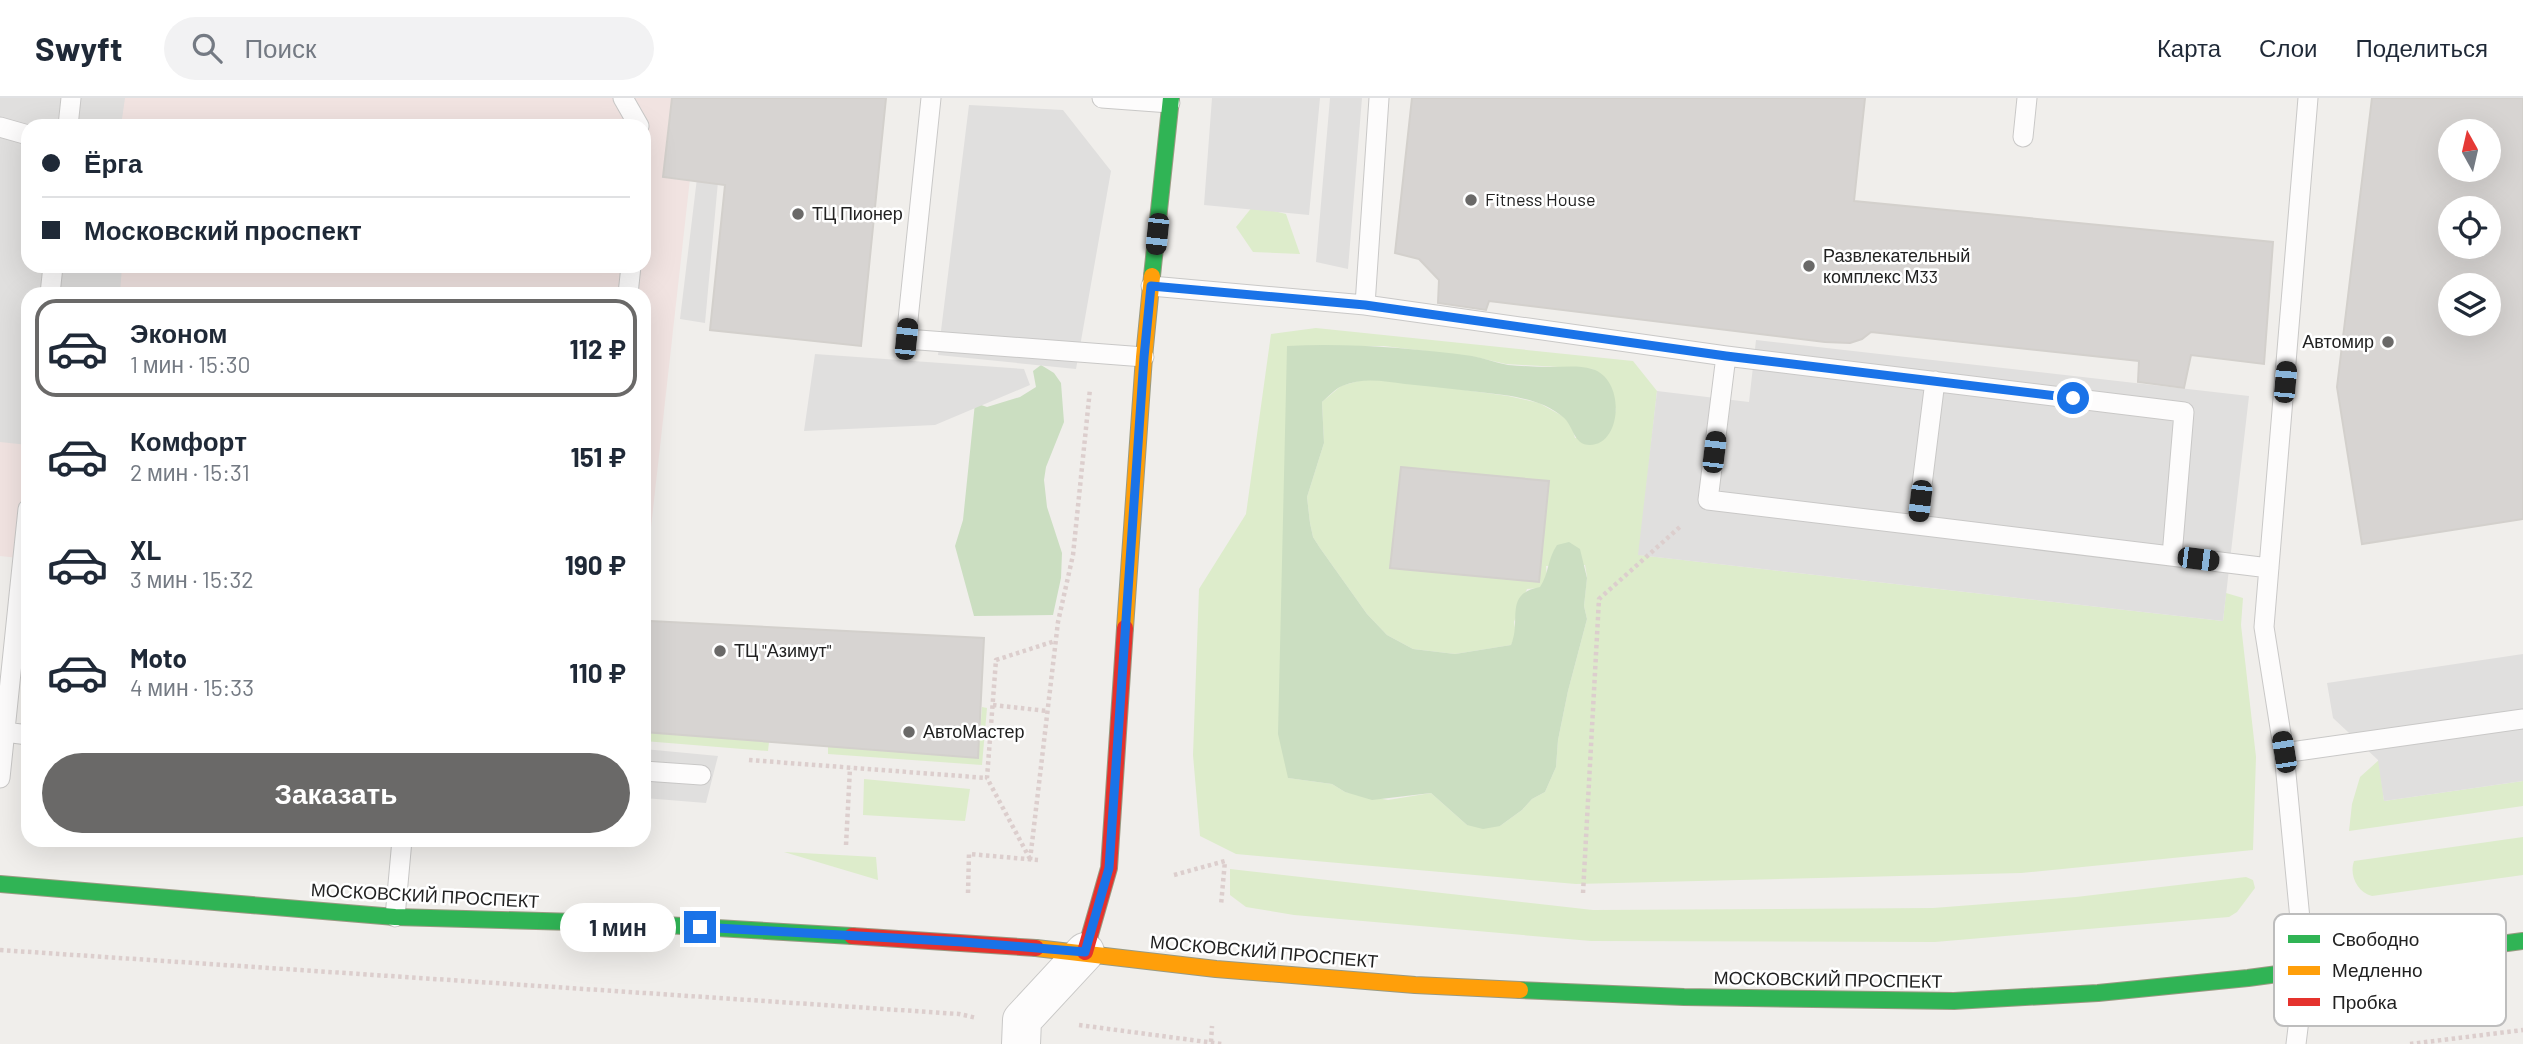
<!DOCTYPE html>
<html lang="ru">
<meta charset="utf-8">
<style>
:root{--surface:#fff;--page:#f2f2f3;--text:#1f2937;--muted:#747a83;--line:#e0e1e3;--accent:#6a6968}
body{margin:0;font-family:Barlow,sans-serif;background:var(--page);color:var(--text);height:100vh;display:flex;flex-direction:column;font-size:26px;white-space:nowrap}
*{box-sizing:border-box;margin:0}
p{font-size:23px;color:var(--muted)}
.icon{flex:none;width:38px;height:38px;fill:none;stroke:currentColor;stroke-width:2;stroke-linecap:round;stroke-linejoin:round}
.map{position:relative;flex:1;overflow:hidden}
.details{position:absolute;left:21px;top:189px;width:630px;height:560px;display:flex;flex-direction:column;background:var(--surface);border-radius:21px;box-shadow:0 7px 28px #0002}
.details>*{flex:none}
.guide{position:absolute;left:21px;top:21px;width:630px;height:154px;border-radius:21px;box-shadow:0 7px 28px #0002;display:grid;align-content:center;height:154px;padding:0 21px;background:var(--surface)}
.needle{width:46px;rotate:352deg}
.fabs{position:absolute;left:2438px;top:21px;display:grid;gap:14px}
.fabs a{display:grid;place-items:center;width:63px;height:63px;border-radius:50%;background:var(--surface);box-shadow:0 7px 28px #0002;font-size:35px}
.end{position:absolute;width:32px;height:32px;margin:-16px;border:9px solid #1a73e8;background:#fff;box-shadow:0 0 0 4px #fff}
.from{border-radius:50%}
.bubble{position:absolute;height:49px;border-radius:24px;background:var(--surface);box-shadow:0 7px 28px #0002;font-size:23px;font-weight:700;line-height:49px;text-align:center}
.car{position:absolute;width:21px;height:42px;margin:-21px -10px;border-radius:9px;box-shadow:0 0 5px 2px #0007;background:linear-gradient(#222 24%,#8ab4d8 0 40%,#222 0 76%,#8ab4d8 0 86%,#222 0)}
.guide b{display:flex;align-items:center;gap:24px;height:66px;font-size:26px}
.guide b+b{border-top:2px solid var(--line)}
.guide i{width:18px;height:18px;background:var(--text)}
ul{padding:12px 0 0;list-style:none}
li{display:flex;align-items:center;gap:21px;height:98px;margin:0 14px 10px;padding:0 7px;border:4px solid transparent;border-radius:21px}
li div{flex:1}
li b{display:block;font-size:26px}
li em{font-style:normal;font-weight:700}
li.active{border-color:var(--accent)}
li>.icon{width:63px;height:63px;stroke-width:1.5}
.cta{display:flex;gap:14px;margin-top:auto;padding:14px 21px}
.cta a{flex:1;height:80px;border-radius:42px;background:var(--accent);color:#fff;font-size:28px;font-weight:700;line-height:80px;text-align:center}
header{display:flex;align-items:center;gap:42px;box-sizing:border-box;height:98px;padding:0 35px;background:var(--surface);border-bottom:2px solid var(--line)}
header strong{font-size:33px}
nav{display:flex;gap:38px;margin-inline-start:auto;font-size:24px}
.search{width:490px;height:63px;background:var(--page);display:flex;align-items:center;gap:18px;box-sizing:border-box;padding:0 24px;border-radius:38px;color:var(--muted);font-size:26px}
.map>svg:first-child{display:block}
</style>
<header>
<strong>Swyft</strong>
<div class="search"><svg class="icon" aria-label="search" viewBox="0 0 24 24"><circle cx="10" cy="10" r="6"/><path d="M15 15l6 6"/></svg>Поиск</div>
<nav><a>Карта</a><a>Слои</a><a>Поделиться</a></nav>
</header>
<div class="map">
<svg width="2523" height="946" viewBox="0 0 2523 946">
<rect width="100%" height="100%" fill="#f0eeeb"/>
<path fill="#f1e3e1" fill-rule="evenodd" d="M 0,0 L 699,0 L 644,492 L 644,196 L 28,196 L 28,461 L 0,458 ZM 28,28 L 644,28 L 644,168 L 28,168 Z"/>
<path fill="#ddeccb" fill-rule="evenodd" d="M 1253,108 L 1286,116 L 1300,156 L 1253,154 L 1236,129 Z
M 1316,230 L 1633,263 L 1657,293 L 1639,457 L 2223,523 L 2226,495 L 2243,500 L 2241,527 L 2256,659 L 2253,752 L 2021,775 L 1576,786 L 1236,756 L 1200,738 L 1193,657 L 1199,491 L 1246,416 L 1271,236 ZM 1288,248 L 1384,248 L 1475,259 L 1506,266 L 1593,271 L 1616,311 L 1610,334 L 1575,340 L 1572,329 L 1566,320 L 1539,305 L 1508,298 L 1429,287 L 1372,281 L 1362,282 L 1341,288 L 1322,304 L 1324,345 L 1307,399 L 1310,425 L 1313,439 L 1320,450 L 1367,516 L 1387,537 L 1413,551 L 1455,556 L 1511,547 L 1516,536 L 1514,524 L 1527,491 L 1540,490 L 1547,480 L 1546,468 L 1585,467 L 1587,479 L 1584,508 L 1587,521 L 1568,593 L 1558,642 L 1556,669 L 1545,694 L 1532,701 L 1522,712 L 1500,728 L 1467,727 L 1431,695 L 1388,702 L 1345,694 L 1332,686 L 1288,680 Z
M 982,609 L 987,610 L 982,667 L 828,656 L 828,648 L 978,660 Z
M 644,634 L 769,644 L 768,653 L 644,643 Z
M 2379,662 L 2384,703 L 2523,683 L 2523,708 L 2349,733 L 2352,706 L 2360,679 Z
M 864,681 L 970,691 L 965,723 L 863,717 Z
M 2523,739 L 2523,777 L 2372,798 C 2357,794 2349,777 2354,763 Z
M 784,754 L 876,759 L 878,782 Z
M 1230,771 L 1593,812 L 1933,810 L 2076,799 L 2246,779 L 2253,782 L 2255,790 L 2237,814 L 2229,819 L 1935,844 L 1591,843 L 1294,817 L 1246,809 L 1230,797 Z"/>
<path fill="#cbdec1" d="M 1287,248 C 1349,245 1410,250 1472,258 C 1484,260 1496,265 1508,267 C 1521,268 1536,269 1550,269 C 1564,269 1578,267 1592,271 C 1626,281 1622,347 1590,347 C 1573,347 1574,328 1563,319 C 1547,305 1525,300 1504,297 C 1471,293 1438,289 1405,286 C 1383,283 1363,279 1342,288 C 1335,291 1328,299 1322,304 L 1324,345 L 1307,399 L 1310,425 L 1313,439 L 1320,450 L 1367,516 L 1387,537 L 1413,551 L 1455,556 L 1511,547 C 1522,522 1503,496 1540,489 C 1549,476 1547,462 1557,447 L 1569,444 L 1580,451 L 1587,480 L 1584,508 L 1587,521 L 1568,593 L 1558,642 L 1556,669 L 1545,694 L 1532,701 L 1522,712 L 1500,728 L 1483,731 L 1467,727 L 1431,695 L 1372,702 L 1345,694 L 1332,686 L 1288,680 L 1278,636 Z
M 1041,267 L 1054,275 L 1061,285 L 1064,324 L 1046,369 L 1044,382 L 1047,409 L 1062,455 L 1061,480 L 1053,517 L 974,518 L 955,448 L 963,422 L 975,305 L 987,309 L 1020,299 L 1036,289 L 1033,273 Z"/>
<path fill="#e0dfde" d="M 0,0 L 125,0 L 121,28 L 28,28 L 28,168 L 122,168 L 120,196 L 28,196 L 28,347 L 0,344 Z
M 1212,0 L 1320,0 L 1309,117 L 1204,107 Z
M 1330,0 L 1362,0 L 1348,171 L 1316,164 Z
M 969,7 L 1063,12 L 1111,73 L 1076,271 L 938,257 Z
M 701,47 L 721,51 L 705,225 L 680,221 Z
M 1756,242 L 2249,298 L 2223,523 L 1638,457 L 1657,293 L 1749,304 Z
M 815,256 L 1024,271 L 1030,287 L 935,327 L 804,333 Z
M 2523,556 L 2523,683 L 2384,703 L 2378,662 L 2333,620 L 2327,585 Z
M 644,651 L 718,658 L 706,705 L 644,700 Z"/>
<path fill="#d7d4d2" stroke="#d3d0cc" stroke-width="2" fill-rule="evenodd" d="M 672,0 L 886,0 L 861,248 L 710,232 L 725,87 L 663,79 Z
M 1412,0 L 1865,0 L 1854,103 L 2273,144 L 2264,266 L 2191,257 L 2184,290 L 2138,284 L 2139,263 L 1871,234 L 1862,241 L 1850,245 L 1825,244 L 1489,203 L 1486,212 L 1438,205 L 1439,182 L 1419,161 L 1395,155 Z
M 2372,0 L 2523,0 L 2523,421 L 2362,446 L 2337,289 ZM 2450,33 L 2488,33 L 2488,72 L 2450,72 ZM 2450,110 L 2488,110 L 2488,149 L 2450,149 ZM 2450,187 L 2488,187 L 2488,226 L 2450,226 Z
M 1401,369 L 1549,383 L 1539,484 L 1390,470 Z
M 650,523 L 984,540 L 978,660 L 644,634 L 644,599 Z"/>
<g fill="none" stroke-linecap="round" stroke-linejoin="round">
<defs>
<path id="lane" d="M 623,0 L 639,28
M 931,0 L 906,241 L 1144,259
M 1102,0 L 1170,5
M 68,28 L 71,0
M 0,29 L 28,37
M 2023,39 L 2027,0
M 1151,188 L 1365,207 L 1726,258 L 2184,314 L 2172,458
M 50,196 L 53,168
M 628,196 L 631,168
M 1365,207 L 1379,0
M 1726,258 L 1708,402 L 1917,427 L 1935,283
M 1917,427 L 2269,470
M 5,634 L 28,637
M 2284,655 L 2523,621
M 644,673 L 701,677
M 0,680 L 28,411
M 395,819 L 402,742
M 2296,946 L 2305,873 L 2284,655 L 2264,529 L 2308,0"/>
<path id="street" d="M 1021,946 L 1022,922 L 1085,854"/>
<path id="fast" d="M 1152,178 L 1171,0
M 0,786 L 395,819 L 648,826 L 852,838
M 1520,892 L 1684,899 L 1954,903 L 2098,895 L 2248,880 L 2523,843"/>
<path id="slow" d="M 1125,530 L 1144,259 L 1152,178
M 1036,850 L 1216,871 L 1415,887 L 1520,892"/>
<path id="jam" d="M 852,838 L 1036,850
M 1085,854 L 1109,770 L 1125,530"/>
</defs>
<use href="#lane" stroke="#c9c8c7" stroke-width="21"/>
<use href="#street" stroke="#c9c8c7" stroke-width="40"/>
<use href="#fast" stroke="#999a82" stroke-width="18"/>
<use href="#slow" stroke="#999a82" stroke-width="18"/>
<use href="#jam" stroke="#999a82" stroke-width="18"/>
<path stroke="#dccecd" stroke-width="4.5" stroke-dasharray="3.5 3.5" stroke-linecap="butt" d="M 993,607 L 1047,613
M 749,662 L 987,680
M 846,747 L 850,670
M 1030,761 L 987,680 L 996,562 L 1055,543
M 1030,762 L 1058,524 L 1073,457 L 1090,291
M 1174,777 L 1225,763 L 1221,807
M 968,795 L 969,756 L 1038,762
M 1583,795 L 1599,501 L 1682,427
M 0,852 L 959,916 L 977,920
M 1079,927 L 1222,946
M 1211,944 L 1212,928
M 2410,946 L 2523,932"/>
<use href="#lane" stroke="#fdfcfc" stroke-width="19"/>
<use href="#street" stroke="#fdfcfc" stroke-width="38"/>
<use href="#fast" stroke="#30b455" stroke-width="16"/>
<use href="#slow" stroke="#ff9f0a" stroke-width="16"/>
<use href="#jam" stroke="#e5322d" stroke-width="16"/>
</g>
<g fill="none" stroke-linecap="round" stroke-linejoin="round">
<path stroke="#1a73e8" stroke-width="9" d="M 700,829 L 963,844 L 1085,854 L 1109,770 L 1144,259 L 1151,188 L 1365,207 L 1726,258 L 2073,300"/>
</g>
<g fill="#6a6968" stroke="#fff" stroke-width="2.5">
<circle cx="1471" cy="102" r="7"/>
<circle cx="798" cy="116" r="7"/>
<circle cx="1809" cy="168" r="7"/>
<circle cx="2388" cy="244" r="7"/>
<circle cx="720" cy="553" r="7"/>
<circle cx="909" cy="634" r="7"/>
</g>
<g text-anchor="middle" stroke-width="5" stroke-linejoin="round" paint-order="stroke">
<g font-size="18" fill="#222" stroke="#fff" text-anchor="start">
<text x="1485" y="108">Fitness House</text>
<text x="812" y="122">ТЦ Пионер</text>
<text x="1823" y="164">Развлекательный<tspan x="1823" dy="21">комплекс М33</tspan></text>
<text x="2374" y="250" text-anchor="end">Автомир</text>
<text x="734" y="559">ТЦ "Азимут"</text>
<text x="923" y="640">АвтоМастер</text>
</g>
<g font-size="18" fill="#222" stroke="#fff">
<text transform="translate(425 798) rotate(3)" y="6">МОСКОВСКИЙ ПРОСПЕКТ</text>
<text transform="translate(1264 854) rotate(5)" y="6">МОСКОВСКИЙ ПРОСПЕКТ</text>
<text transform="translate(1828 882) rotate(1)" y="6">МОСКОВСКИЙ ПРОСПЕКТ</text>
</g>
</g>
<rect x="2274" y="816" width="232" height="112" rx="10" fill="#fff" stroke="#bdbdbd" stroke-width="2"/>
<rect x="2288" y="837" width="32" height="8" fill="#30b455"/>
<rect x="2288" y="868" width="32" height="9" fill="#ff9f0a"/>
<rect x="2288" y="900" width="32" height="8" fill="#e5322d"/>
<g font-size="19" fill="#222">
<text x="2332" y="848">Свободно</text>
<text x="2332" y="879">Медленно</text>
<text x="2332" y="911">Пробка</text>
</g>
</svg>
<div class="fabs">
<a><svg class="needle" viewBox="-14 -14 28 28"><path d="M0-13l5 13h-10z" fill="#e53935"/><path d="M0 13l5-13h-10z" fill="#747a83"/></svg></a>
<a><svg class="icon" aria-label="locate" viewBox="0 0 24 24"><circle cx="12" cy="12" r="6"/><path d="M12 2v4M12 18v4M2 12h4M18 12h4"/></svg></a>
<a><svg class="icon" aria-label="layers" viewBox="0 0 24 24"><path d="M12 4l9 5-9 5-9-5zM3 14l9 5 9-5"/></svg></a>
</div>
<i class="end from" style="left:2073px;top:300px"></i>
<i class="end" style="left:700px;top:829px"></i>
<div class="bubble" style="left:560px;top:805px;width:116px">1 мин</div>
<i class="car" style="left:1157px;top:136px;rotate:186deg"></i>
<i class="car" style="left:906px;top:241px;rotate:6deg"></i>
<i class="car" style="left:2285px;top:284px;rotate:5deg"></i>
<i class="car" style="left:1714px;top:354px;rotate:7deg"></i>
<i class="car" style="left:1920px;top:403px;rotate:187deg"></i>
<i class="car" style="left:2198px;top:461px;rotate:97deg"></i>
<i class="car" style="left:2284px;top:654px;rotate:351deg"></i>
<div class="guide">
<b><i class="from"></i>Ёрга</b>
<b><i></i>Московский проспект</b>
</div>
<section class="details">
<ul>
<li class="active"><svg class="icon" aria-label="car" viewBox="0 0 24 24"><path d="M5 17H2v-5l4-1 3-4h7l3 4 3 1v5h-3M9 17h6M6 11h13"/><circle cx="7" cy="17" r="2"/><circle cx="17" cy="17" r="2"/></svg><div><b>Эконом</b><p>1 мин · 15:30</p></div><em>112 ₽</em></li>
<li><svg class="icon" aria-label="car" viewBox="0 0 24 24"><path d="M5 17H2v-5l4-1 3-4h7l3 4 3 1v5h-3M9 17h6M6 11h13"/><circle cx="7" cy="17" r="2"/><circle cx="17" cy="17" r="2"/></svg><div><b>Комфорт</b><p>2 мин · 15:31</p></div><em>151 ₽</em></li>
<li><svg class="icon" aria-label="car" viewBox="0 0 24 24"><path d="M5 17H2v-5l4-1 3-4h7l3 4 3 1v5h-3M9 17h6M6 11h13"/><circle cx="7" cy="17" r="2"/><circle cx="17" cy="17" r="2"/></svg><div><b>XL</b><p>3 мин · 15:32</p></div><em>190 ₽</em></li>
<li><svg class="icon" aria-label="car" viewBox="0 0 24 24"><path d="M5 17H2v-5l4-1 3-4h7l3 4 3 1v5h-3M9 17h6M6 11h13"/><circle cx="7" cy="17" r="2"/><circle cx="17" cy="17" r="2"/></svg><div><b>Moto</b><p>4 мин · 15:33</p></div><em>110 ₽</em></li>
</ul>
<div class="cta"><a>Заказать</a></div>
</section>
</div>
